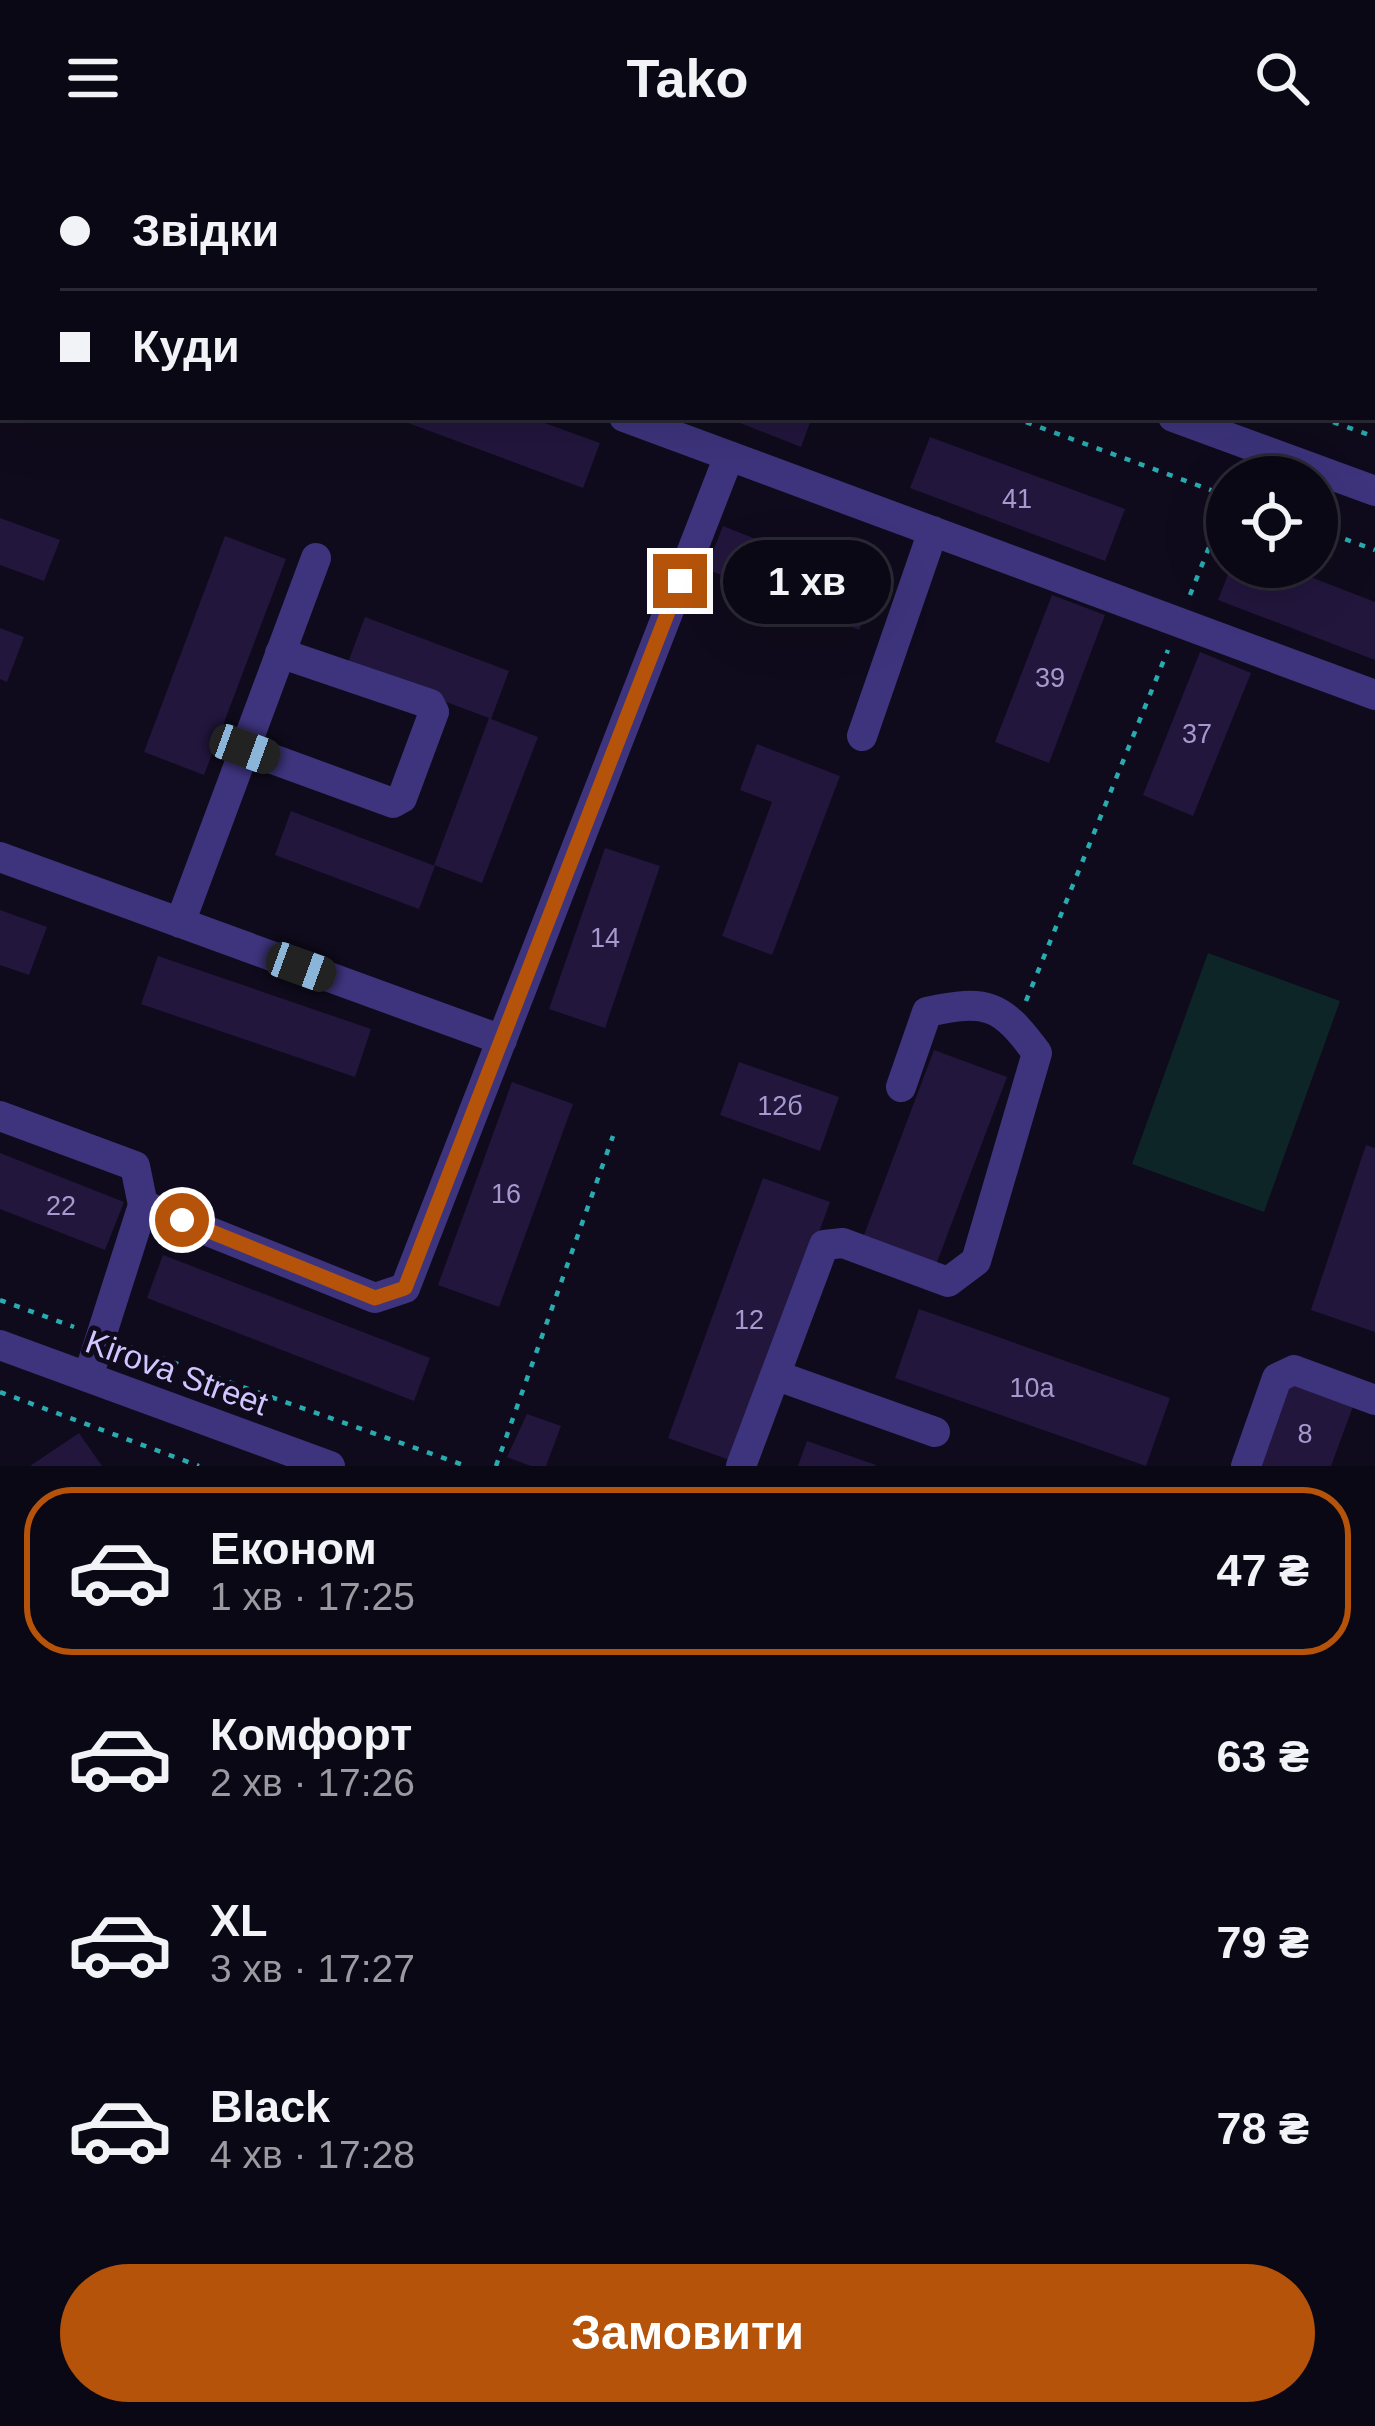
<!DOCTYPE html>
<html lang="uk">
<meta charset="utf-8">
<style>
:root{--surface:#0b0815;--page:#14111e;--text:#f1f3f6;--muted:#9a9aa0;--line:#2b2934;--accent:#b45309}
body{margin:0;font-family:Helvetica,sans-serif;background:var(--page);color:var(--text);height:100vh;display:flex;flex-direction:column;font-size:45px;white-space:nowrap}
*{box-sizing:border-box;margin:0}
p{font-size:39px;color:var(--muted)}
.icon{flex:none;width:66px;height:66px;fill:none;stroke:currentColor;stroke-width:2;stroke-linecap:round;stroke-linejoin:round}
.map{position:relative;height:1310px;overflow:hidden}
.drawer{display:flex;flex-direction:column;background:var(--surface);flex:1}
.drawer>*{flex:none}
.top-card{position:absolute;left:0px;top:0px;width:1377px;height:264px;box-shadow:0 12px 48px #0002,0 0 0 3px var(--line);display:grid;align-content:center;height:264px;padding:0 60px;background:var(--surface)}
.tools{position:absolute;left:1206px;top:300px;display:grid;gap:24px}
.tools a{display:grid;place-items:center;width:132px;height:132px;border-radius:50%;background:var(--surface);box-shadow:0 12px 48px #0002,0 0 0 3px var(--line);font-size:60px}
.end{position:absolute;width:54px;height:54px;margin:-27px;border:15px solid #b45309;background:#fff;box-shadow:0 0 0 6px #fff}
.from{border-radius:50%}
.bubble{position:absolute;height:84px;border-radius:42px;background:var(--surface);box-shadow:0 12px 48px #0002,0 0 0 3px var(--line);font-size:39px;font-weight:600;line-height:84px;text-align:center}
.car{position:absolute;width:36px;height:72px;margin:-36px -18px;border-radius:15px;box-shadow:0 0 9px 3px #0007;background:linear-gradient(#222 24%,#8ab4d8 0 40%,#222 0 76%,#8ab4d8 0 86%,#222 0)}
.top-card b{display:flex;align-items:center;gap:42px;height:114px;font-size:45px}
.top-card b+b{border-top:3px solid var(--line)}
.top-card i{width:30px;height:30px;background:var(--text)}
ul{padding:21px 0 0;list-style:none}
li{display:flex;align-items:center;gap:36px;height:168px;margin:0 24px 18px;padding:0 36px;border:6px solid transparent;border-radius:48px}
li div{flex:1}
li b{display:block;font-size:45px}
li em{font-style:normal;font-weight:600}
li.current{border-color:var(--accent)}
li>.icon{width:108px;height:108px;stroke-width:1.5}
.primary-button{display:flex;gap:24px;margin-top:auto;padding:24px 60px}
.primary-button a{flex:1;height:138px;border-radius:72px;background:var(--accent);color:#fff;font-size:48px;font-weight:600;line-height:138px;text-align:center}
header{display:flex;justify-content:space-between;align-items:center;height:156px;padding:0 60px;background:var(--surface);font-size:54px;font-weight:600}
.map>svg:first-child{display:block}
</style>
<header><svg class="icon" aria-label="menu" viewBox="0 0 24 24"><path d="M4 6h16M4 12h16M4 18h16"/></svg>Tako<svg class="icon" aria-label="search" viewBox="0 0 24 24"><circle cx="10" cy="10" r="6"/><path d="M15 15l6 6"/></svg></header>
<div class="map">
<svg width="1375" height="1310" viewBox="0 0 1375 1310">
<rect width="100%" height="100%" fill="#0f0b1c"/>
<path fill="#0d2526" d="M 1208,797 L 1340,845 L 1264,1056 L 1132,1008 Z"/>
<path fill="#22163d" d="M 392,261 L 528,261 L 600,287 L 583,332 Z
M 725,261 L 812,261 L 801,291 Z
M 930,281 L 1125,353 L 1105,405 L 910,332 Z
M 0,362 L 60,384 L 44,425 L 0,409 Z
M 723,370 L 876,431 L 859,474 L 706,413 Z
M 225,380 L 286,403 L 204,619 L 144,596 Z
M 1231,411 L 1285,411 L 1375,446 L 1375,504 L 1218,444 Z
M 1052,439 L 1105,459 L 1049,607 L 995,586 Z
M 365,461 L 509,515 L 491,563 L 538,581 L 482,727 L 434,709 L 489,562 L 347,509 Z
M 0,472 L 24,481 L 7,526 L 0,523 Z
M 1200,496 L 1251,517 L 1193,660 L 1143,639 Z
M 757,588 L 840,620 L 772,799 L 722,780 L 772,646 L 740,634 Z
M 291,655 L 435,710 L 419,753 L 275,699 Z
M 605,692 L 660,710 L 605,872 L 549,853 Z
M 0,754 L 47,771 L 29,819 L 0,809 Z
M 158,800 L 371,873 L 355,921 L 141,848 Z
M 934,894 L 1007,921 L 934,1114 L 861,1087 Z
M 739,906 L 839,941 L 820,995 L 720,959 Z
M 512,926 L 573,948 L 499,1151 L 438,1129 Z
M 1366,989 L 1375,992 L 1375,1176 L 1311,1154 Z
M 0,997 L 124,1046 L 105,1094 L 0,1053 Z
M 763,1022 L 830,1046 L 735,1306 L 668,1282 Z
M 163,1099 L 430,1202 L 414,1245 L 147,1142 Z
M 919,1153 L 1170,1242 L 1146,1310 L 895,1222 Z
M 1289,1221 L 1355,1245 L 1331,1310 L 1256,1310 Z
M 527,1258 L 561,1270 L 546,1310 L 531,1310 L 507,1301 Z
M 79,1277 L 102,1310 L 30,1310 Z
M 807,1285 L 876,1309 L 875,1310 L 798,1310 Z"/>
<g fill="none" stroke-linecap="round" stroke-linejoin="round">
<path stroke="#29acb0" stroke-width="4.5" stroke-dasharray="6 9" stroke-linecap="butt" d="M 298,0 L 306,3
M 611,0 L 619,3
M 1012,261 L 1227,340
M 1319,261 L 1375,281
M 1317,373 L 1375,394
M 1190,439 L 1227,346
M 1026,845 L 1168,494
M 0,1144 L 74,1171
M 130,1191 L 466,1310
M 0,1236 L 199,1310
M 496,1310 L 613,980"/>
<path stroke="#3d347d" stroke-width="30" d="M 477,0 L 485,3
M 167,3 L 168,0
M 1335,3 L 1336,0
M 0,30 L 3,31
M 624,261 L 1375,539
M 1173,261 L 1375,335
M 862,580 L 933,375
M 245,593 L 393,647 L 402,642 L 434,556 L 430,548 L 280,497
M 0,701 L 502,884
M 180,767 L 316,402
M 0,960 L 135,1010 L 143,1049 L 375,1142 L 405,1132 L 729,300
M 0,1189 L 330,1310
M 775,1219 L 935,1276
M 88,1221 L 143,1049
M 741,1310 L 824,1089 L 843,1087 L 948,1126 L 976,1105 L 1037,897 C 1001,848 987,843 927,856 L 901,931
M 1246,1310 L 1277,1222 L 1294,1214 L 1375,1244"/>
</g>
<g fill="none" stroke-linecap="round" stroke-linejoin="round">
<path stroke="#b45309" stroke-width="15" d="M 182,1064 L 375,1142 L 405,1132 L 680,425"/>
</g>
<g text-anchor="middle" stroke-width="10" stroke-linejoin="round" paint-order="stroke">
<g font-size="27" fill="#a59ace">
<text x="1017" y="352">41</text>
<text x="1050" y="531">39</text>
<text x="1197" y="587">37</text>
<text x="605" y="791">14</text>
<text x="780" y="959">12б</text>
<text x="506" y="1047">16</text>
<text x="61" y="1059">22</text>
<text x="749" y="1173">12</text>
<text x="1032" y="1241">10а</text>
<text x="1305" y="1287">8</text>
</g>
<g font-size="33" fill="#d1c6ff" stroke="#0f0b1c">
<text transform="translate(177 1216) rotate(20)" y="12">Kirova Street</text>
</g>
</g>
</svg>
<div class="tools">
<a><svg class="icon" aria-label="locate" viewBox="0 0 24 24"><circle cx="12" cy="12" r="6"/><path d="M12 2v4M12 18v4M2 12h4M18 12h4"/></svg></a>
</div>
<i class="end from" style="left:182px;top:1064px"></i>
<i class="end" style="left:680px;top:425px"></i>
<div class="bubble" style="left:723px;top:384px;width:168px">1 хв</div>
<i class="car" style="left:245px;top:593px;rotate:110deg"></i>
<i class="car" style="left:301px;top:811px;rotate:110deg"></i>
<div class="top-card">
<b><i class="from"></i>Звідки</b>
<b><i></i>Куди</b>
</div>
</div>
<section class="drawer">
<ul>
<li class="current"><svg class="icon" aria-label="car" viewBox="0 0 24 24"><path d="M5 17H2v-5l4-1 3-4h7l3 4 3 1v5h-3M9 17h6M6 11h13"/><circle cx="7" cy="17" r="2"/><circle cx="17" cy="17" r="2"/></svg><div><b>Економ</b><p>1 хв · 17:25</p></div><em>47 ₴</em></li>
<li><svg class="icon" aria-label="car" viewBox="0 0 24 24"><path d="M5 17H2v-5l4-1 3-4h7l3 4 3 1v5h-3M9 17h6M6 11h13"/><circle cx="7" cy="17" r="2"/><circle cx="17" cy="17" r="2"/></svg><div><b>Комфорт</b><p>2 хв · 17:26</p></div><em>63 ₴</em></li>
<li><svg class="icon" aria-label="car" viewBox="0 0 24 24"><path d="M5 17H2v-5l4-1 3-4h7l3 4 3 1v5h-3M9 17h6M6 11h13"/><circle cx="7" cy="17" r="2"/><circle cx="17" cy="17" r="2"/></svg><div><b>XL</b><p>3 хв · 17:27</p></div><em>79 ₴</em></li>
<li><svg class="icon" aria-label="car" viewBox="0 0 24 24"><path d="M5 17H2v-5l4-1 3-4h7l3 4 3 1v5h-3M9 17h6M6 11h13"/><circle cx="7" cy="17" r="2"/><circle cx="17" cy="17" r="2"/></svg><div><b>Black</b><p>4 хв · 17:28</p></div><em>78 ₴</em></li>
</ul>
<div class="primary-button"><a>Замовити</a></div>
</section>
